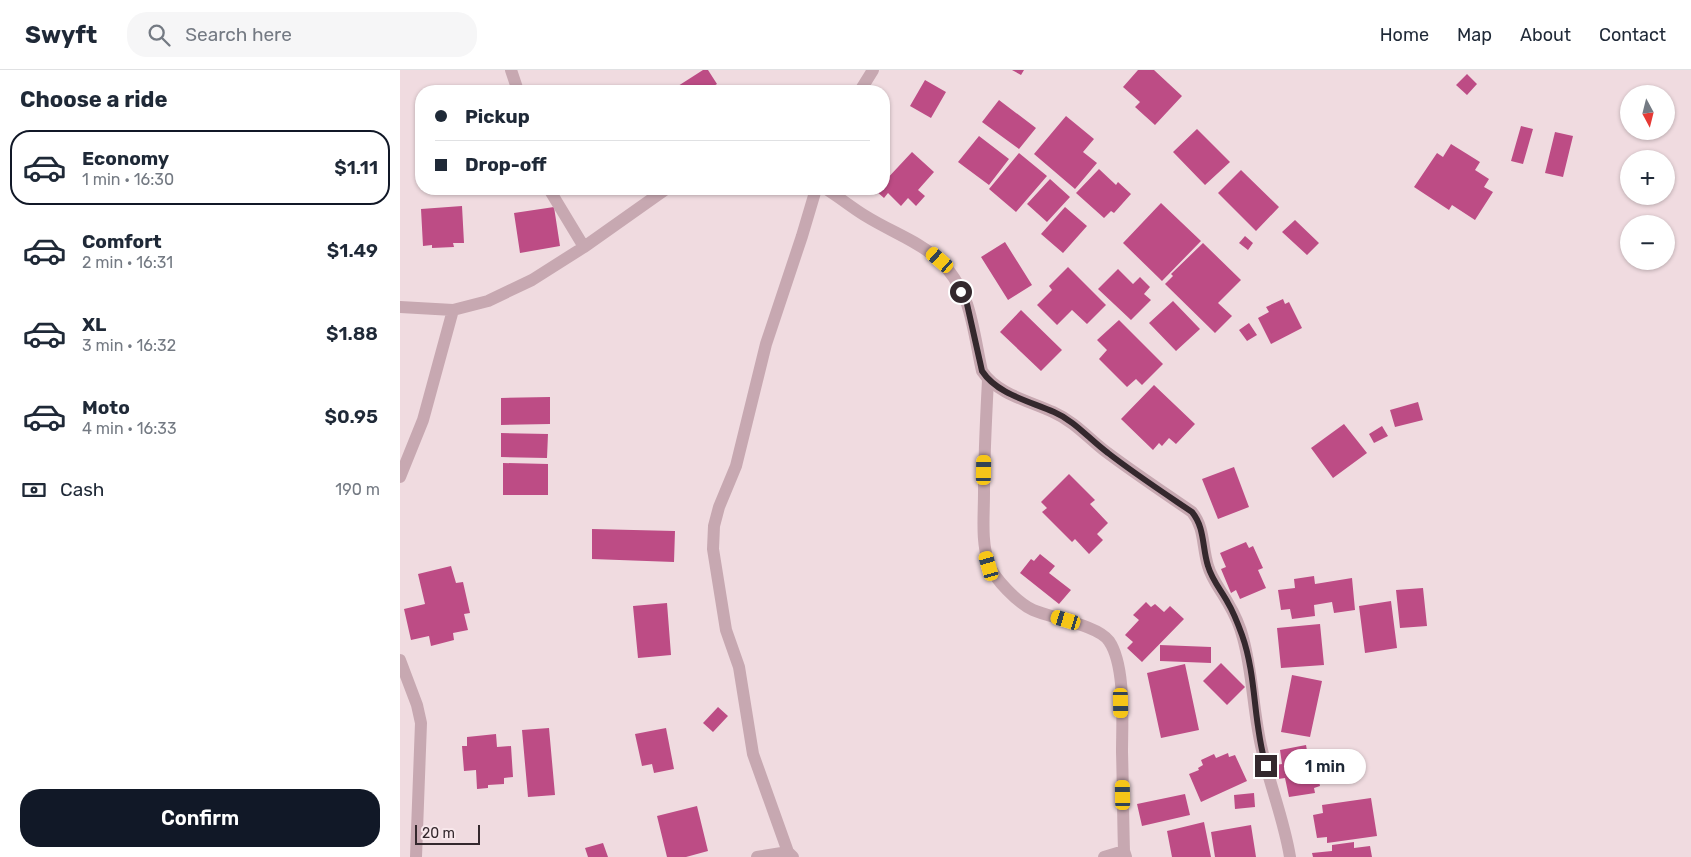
<!DOCTYPE html>
<meta charset="utf-8">
<style>
:root{--surface:#fff;--page:#f6f6f7;--text:#1f2937;--muted:#747a83;--line:#e0e1e3;--accent:#111827}
body{margin:0;font-family:Rubik,sans-serif;background:var(--page);color:var(--text);height:100vh;display:flex;flex-direction:column;font-size:19px;white-space:nowrap}
*{box-sizing:border-box;margin:0}
p{font-size:16px;color:var(--muted)}
.icon{flex:none;width:28px;height:28px;fill:none;stroke:currentColor;stroke-width:2;stroke-linecap:round;stroke-linejoin:round}
.map{position:relative;flex:1;overflow:hidden}
.drawer{display:flex;flex-direction:column;background:var(--surface);width:400px}
.drawer>*{flex:none}
.hud{position:absolute;left:15px;top:15px;width:475px;height:110px;border-radius:20px;box-shadow:0 1px 4px #0004;display:grid;align-content:center;height:110px;padding:0 20px;background:var(--surface)}
.needle{width:32px;rotate:173deg}
.buttons{position:absolute;left:1220px;top:15px;display:grid;gap:10px}
.buttons a{display:grid;place-items:center;width:55px;height:55px;border-radius:50%;background:var(--surface);box-shadow:0 1px 4px #0004;font-size:25px}
.scale{position:absolute;left:15px;bottom:12px;width:65px;box-sizing:border-box;padding-left:5px;border:2px solid #34282d;border-top:0;font-size:14px;line-height:18px;white-space:nowrap;color:#34282d;-webkit-text-stroke:4px #f8e7eb;paint-order:stroke}
.end{position:absolute;width:22px;height:22px;margin:-11px;border:6px solid #34282d;background:#fff;box-shadow:0 0 0 2px #fff}
.from{border-radius:50%}
.bubble{position:absolute;height:35px;border-radius:18px;background:var(--surface);box-shadow:0 1px 4px #0004;font-size:16px;font-weight:600;line-height:35px;text-align:center}
.car{position:absolute;width:15px;height:30px;margin:-15px -8px;border-radius:6px;box-shadow:0 0 4px 1px #0007;background:linear-gradient(#f5c518 24%,#345 0 40%,#f5c518 0 76%,#345 0 86%,#f5c518 0)}
.hud b{display:flex;align-items:center;gap:18px;height:48px;font-size:19px}
.hud b+b{border-top:1px solid var(--line)}
.hud i{width:12px;height:12px;background:var(--text)}
ul{padding:0;list-style:none}
li{display:flex;align-items:center;gap:15px;height:75px;margin:0 10px 8px;padding:0 10px;border:2px solid transparent;border-radius:20px}
li div{flex:1}
li b{display:block;font-size:19px}
li em{font-style:normal;font-weight:600}
li.selected{border-color:var(--accent)}
li>.icon{width:45px;height:45px;stroke-width:1.5}
h2{padding:0 20px;font-size:22px;line-height:60px}
.pay{display:flex;align-items:center;gap:12px;height:55px;padding:0 20px;font-size:19px}
.pay p{margin-inline-start:auto}
.action{display:flex;gap:10px;margin-top:auto;padding:10px 20px}
.action a{flex:1;height:58px;border-radius:20px;background:var(--accent);color:#fff;font-size:20px;font-weight:600;line-height:58px;text-align:center}
header{display:flex;align-items:center;gap:30px;box-sizing:border-box;height:70px;padding:0 25px;background:var(--surface);border-bottom:1px solid var(--line)}
header strong{font-size:24px}
nav{display:flex;gap:28px;margin-inline-start:auto;font-size:18px}
.search{width:350px;height:45px;background:var(--page);display:flex;align-items:center;gap:12px;box-sizing:border-box;padding:0 18px;border-radius:20px;color:var(--muted);font-size:19px}
main{display:flex;flex:1;min-height:0}
.map>svg:first-child{display:block}
</style>
<header>
<strong>Swyft</strong>
<div class="search"><svg class="icon" aria-label="search" viewBox="0 0 24 24"><circle cx="10" cy="10" r="6"/><path d="M15 15l6 6"/></svg>Search here</div>
<nav><a>Home</a><a>Map</a><a>About</a><a>Contact</a></nav>
</header>
<main>
<section class="drawer">
<h2>Choose a ride</h2>
<ul>
<li class="selected"><svg class="icon" aria-label="car" viewBox="0 0 24 24"><path d="M5 17H2v-5l4-1 3-4h7l3 4 3 1v5h-3M9 17h6M6 11h13"/><circle cx="7" cy="17" r="2"/><circle cx="17" cy="17" r="2"/></svg><div><b>Economy</b><p>1 min · 16:30</p></div><em>$1.11</em></li>
<li><svg class="icon" aria-label="car" viewBox="0 0 24 24"><path d="M5 17H2v-5l4-1 3-4h7l3 4 3 1v5h-3M9 17h6M6 11h13"/><circle cx="7" cy="17" r="2"/><circle cx="17" cy="17" r="2"/></svg><div><b>Comfort</b><p>2 min · 16:31</p></div><em>$1.49</em></li>
<li><svg class="icon" aria-label="car" viewBox="0 0 24 24"><path d="M5 17H2v-5l4-1 3-4h7l3 4 3 1v5h-3M9 17h6M6 11h13"/><circle cx="7" cy="17" r="2"/><circle cx="17" cy="17" r="2"/></svg><div><b>XL</b><p>3 min · 16:32</p></div><em>$1.88</em></li>
<li><svg class="icon" aria-label="car" viewBox="0 0 24 24"><path d="M5 17H2v-5l4-1 3-4h7l3 4 3 1v5h-3M9 17h6M6 11h13"/><circle cx="7" cy="17" r="2"/><circle cx="17" cy="17" r="2"/></svg><div><b>Moto</b><p>4 min · 16:33</p></div><em>$0.95</em></li>
</ul>
<div class="pay"><svg class="icon" aria-label="cash" viewBox="0 0 24 24"><path d="M3 7h18v10H3z"/><circle cx="12" cy="12" r="2"/></svg>Cash<p>190 m</p></div>
<div class="action"><a>Confirm</a></div>
</section>
<div class="map">
<svg width="1291" height="787" viewBox="0 0 1291 787">
<rect width="100%" height="100%" fill="#f0dbe0"/>
<path fill="#bd4c85" d="M 303,0 L 308,0 L 317,14 L 306,21 L 282,21 L 278,16 Z
M 612,0 L 624,0 L 621,5 Z
M 738,0 L 754,0 L 782,26 L 755,55 L 735,37 L 740,32 L 723,17 Z
M 1067,4 L 1077,14 L 1067,25 L 1056,15 Z
M 525,10 L 546,22 L 531,48 L 510,36 Z
M 599,30 L 636,58 L 619,79 L 582,52 Z
M 666,46 L 694,69 L 683,82 L 697,93 L 675,119 L 634,84 Z
M 1121,56 L 1133,59 L 1123,94 L 1111,91 Z
M 797,59 L 830,92 L 805,115 L 773,82 Z
M 1155,62 L 1173,66 L 1163,107 L 1145,103 Z
M 579,66 L 609,89 L 589,115 L 558,92 Z
M 1051,74 L 1080,92 L 1075,100 L 1089,109 L 1084,117 L 1093,122 L 1075,150 L 1052,135 L 1049,140 L 1014,117 L 1037,83 L 1043,87 Z
M 512,82 L 534,102 L 518,120 L 525,126 L 516,136 L 508,128 L 501,136 L 488,123 L 484,128 L 476,121 L 478,119 L 484,119 L 484,112 Z
M 619,83 L 647,106 L 616,142 L 589,119 Z
M 699,99 L 716,115 L 718,112 L 731,124 L 714,143 L 711,141 L 704,148 L 676,123 Z
M 841,100 L 879,137 L 856,161 L 818,123 Z
M 650,109 L 670,127 L 647,152 L 627,134 Z
M 42,119 L 64,119 L 64,120 L 43,122 Z
M 761,133 L 801,171 L 762,211 L 723,173 Z
M 62,136 L 64,173 L 53,173 L 54,177 L 32,178 L 32,175 L 23,176 L 21,139 Z
M 154,137 L 160,176 L 120,183 L 114,143 Z
M 665,137 L 687,156 L 663,183 L 641,164 Z
M 895,150 L 919,173 L 907,185 L 882,162 Z
M 845,166 L 853,173 L 848,180 L 839,173 Z
M 605,172 L 632,215 L 608,230 L 581,187 Z
M 803,173 L 841,210 L 818,233 L 832,246 L 815,263 L 765,214 L 773,206 L 771,204 Z
M 668,197 L 706,235 L 687,254 L 672,240 L 657,255 L 637,235 L 652,220 L 649,216 Z
M 718,199 L 733,214 L 740,207 L 750,217 L 744,224 L 751,230 L 731,250 L 698,219 Z
M 883,229 L 885,234 L 889,232 L 902,258 L 871,274 L 858,248 L 869,242 L 866,237 Z
M 773,231 L 800,259 L 776,281 L 749,253 Z
M 621,240 L 662,280 L 641,301 L 600,262 Z
M 719,250 L 763,294 L 742,315 L 736,309 L 727,317 L 699,289 L 707,280 L 697,270 Z
M 849,253 L 857,265 L 847,271 L 839,260 Z
M 754,315 L 795,354 L 776,374 L 769,368 L 762,376 L 759,373 L 753,380 L 721,349 Z
M 150,327 L 150,354 L 101,355 L 101,328 Z
M 1018,332 L 1023,350 L 995,357 L 990,340 Z
M 944,354 L 967,383 L 933,408 L 911,378 Z
M 982,356 L 988,366 L 974,373 L 969,364 Z
M 101,363 L 148,364 L 147,388 L 101,387 Z
M 103,393 L 148,394 L 148,425 L 103,425 Z
M 834,397 L 849,437 L 818,449 L 802,409 Z
M 669,404 L 695,430 L 690,434 L 708,453 L 697,464 L 703,470 L 689,484 L 675,469 L 672,472 L 642,442 L 647,438 L 641,432 Z
M 192,459 L 275,461 L 274,492 L 192,489 Z
M 846,472 L 849,478 L 853,476 L 863,498 L 858,500 L 866,518 L 840,529 L 836,520 L 831,523 L 821,499 L 826,497 L 820,483 Z
M 640,484 L 655,496 L 649,503 L 671,520 L 659,534 L 620,503 L 631,489 L 634,491 Z
M 51,496 L 56,513 L 63,512 L 70,543 L 64,544 L 68,560 L 53,563 L 54,570 L 31,576 L 29,566 L 11,570 L 4,539 L 25,534 L 18,504 Z
M 914,506 L 915,514 L 952,508 L 955,540 L 934,543 L 932,532 L 914,535 L 915,546 L 892,549 L 890,539 L 881,540 L 878,520 L 895,518 L 894,509 Z
M 1023,518 L 1027,556 L 1000,558 L 996,520 Z
M 991,531 L 997,578 L 965,583 L 959,536 Z
M 746,532 L 751,537 L 755,534 L 764,542 L 770,536 L 784,549 L 742,592 L 727,578 L 733,572 L 725,565 L 739,550 L 733,545 Z
M 267,533 L 271,585 L 238,588 L 233,536 Z
M 920,554 L 924,595 L 881,598 L 877,558 Z
M 760,575 L 811,577 L 811,593 L 760,591 Z
M 821,593 L 845,617 L 827,635 L 803,611 Z
M 785,594 L 799,660 L 761,668 L 747,603 Z
M 892,605 L 922,611 L 910,667 L 881,662 Z
M 318,637 L 328,646 L 313,662 L 303,653 Z
M 149,658 L 155,725 L 128,727 L 122,660 Z
M 266,658 L 274,699 L 254,703 L 252,694 L 242,696 L 235,664 Z
M 96,664 L 97,677 L 111,676 L 113,707 L 104,708 L 104,714 L 88,715 L 88,718 L 77,719 L 76,700 L 64,701 L 62,676 L 67,676 L 67,667 Z
M 906,675 L 908,686 L 914,685 L 920,716 L 914,718 L 915,723 L 889,727 L 885,708 L 878,709 L 876,695 L 882,694 L 880,680 Z
M 828,683 L 829,687 L 835,685 L 847,711 L 801,732 L 789,704 L 799,700 L 798,698 L 803,695 L 801,690 L 814,684 L 816,688 Z
M 854,723 L 855,737 L 835,739 L 834,725 Z
M 785,724 L 790,745 L 742,756 L 737,734 Z
M 971,728 L 977,766 L 927,773 L 927,767 L 917,768 L 913,745 L 923,743 L 922,735 Z
M 297,736 L 308,781 L 286,787 L 267,787 L 257,746 Z
M 804,752 L 811,787 L 772,787 L 767,761 Z
M 851,755 L 856,787 L 815,787 L 811,762 Z
M 954,772 L 954,778 L 970,776 L 972,787 L 913,787 L 912,783 L 932,781 L 932,775 Z
M 203,773 L 208,787 L 188,787 L 185,778 Z"/>
<g fill="none" stroke-linecap="round" stroke-linejoin="round">
<path stroke="#c7a8b1" stroke-width="12" d="M 111,0 L 118,21
M 460,21 L 473,0
M 149,119 L 184,177
M 426,119 C 439,127 451,137 464,145 C 509,173 546,177 567,234 C 574,255 577,279 582,301 C 597,324 629,331 653,342 C 675,352 687,367 705,381 C 733,402 763,422 792,442 C 805,458 802,477 808,496 C 812,510 821,520 828,533 C 834,543 840,556 843,568 C 853,604 853,643 862,680 C 870,716 884,750 890,787
M 0,237 L 53,240 L 88,231 L 132,210 L 184,177 L 266,119
M 588,310 C 586,348 584,385 584,423 C 584,447 581,472 589,494 C 594,509 618,533 633,540 C 651,548 698,555 709,571 C 726,596 722,653 722,682 C 723,715 723,748 724,781 L 726,787
M 0,407 L 23,350 L 53,240
M 0,590 L 17,635 L 21,653 L 16,787
M 357,787 L 388,782
M 393,787 L 388,782 L 353,684 L 339,597 L 326,560 L 313,479 L 314,456 L 319,437 L 336,396 L 366,274 L 402,166 L 416,119
M 704,787 L 724,781"/>
</g>
<g fill="none" stroke-linecap="round" stroke-linejoin="round">
<path stroke="#34282d" stroke-width="6" d="M 561,222 L 567,234 L 582,301 C 597,324 629,331 654,342 C 675,351 689,369 708,383 C 735,404 764,423 792,442 C 805,458 802,477 808,496 C 812,510 821,520 828,533 C 834,543 838,554 842,565 C 857,607 853,654 866,696"/>
</g>
</svg>
<div class="buttons">
<a><svg class="needle" viewBox="-14 -14 28 28"><path d="M0-13l5 13h-10z" fill="#e53935"/><path d="M0 13l5-13h-10z" fill="#747a83"/></svg></a>
<a>+</a>
<a>−</a>
</div>
<div class="scale">20 m</div>
<i class="end from" style="left:561px;top:222px"></i>
<i class="end" style="left:866px;top:696px"></i>
<div class="bubble" style="left:884px;top:679px;width:82px">1 min</div>
<i class="car" style="left:540px;top:190px;rotate:311deg"></i>
<i class="car" style="left:584px;top:400px;rotate:1deg"></i>
<i class="car" style="left:589px;top:496px;rotate:344deg"></i>
<i class="car" style="left:666px;top:550px;rotate:287deg"></i>
<i class="car" style="left:721px;top:633px;rotate:179deg"></i>
<i class="car" style="left:723px;top:725px;rotate:359deg"></i>
<div class="hud">
<b><i class="from"></i>Pickup</b>
<b><i></i>Drop-off</b>
</div>
</div>
</main>
